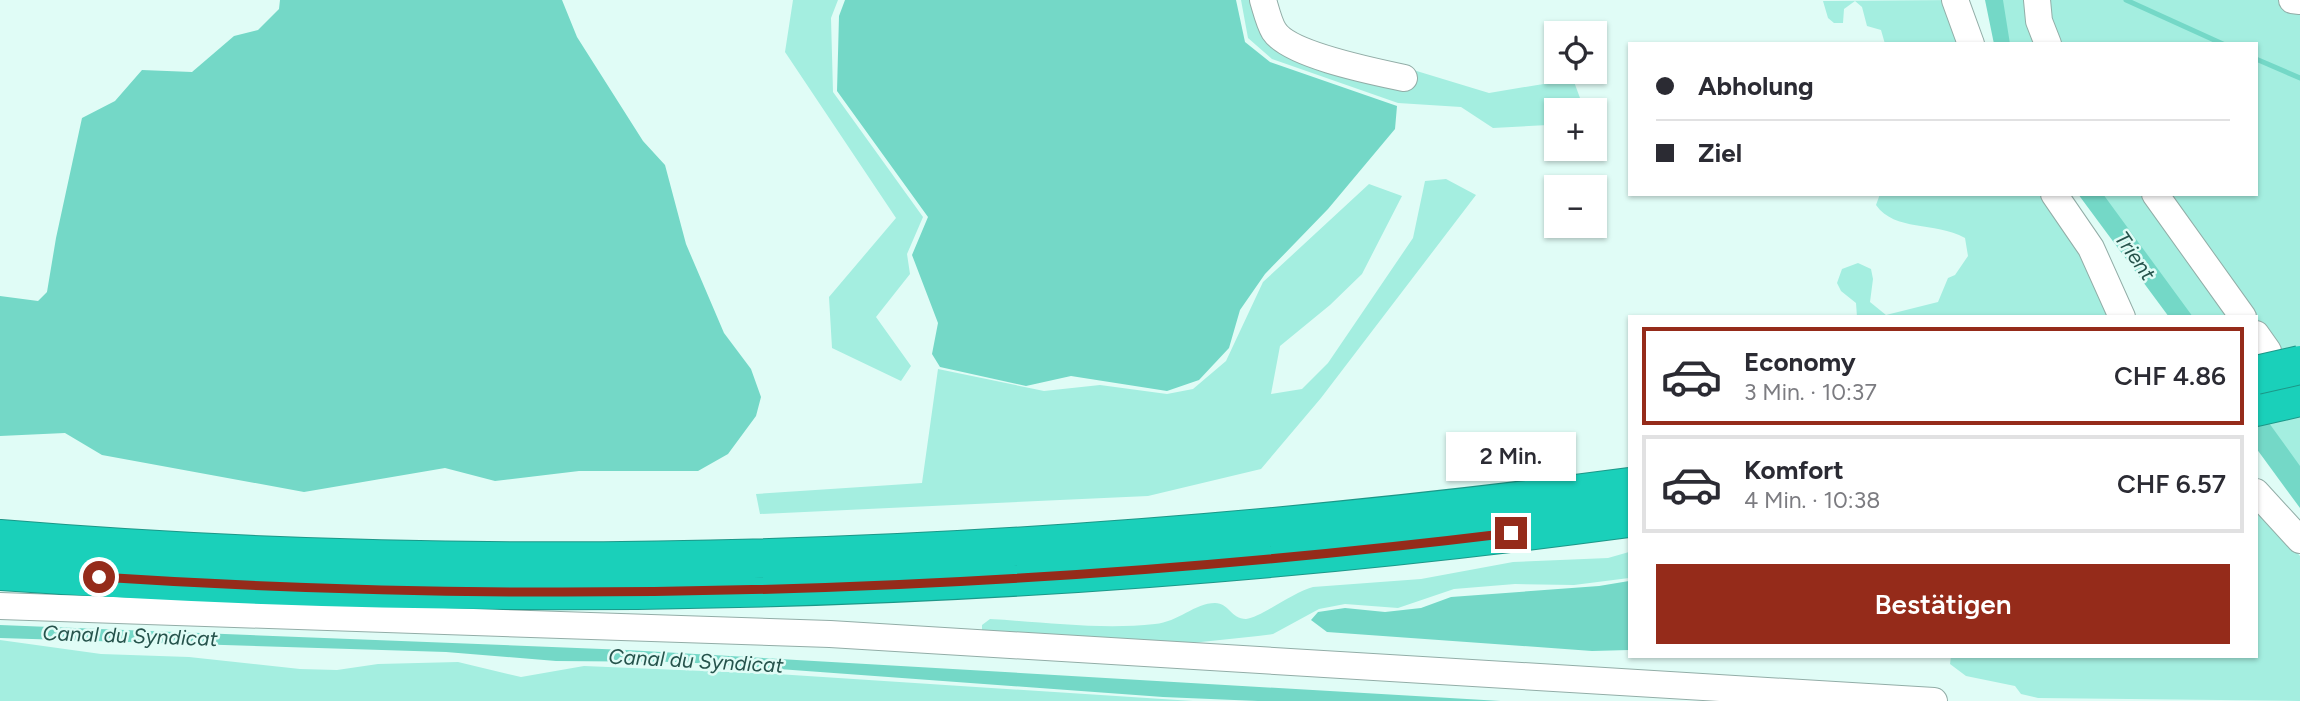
<!DOCTYPE html>
<html lang="de">
<meta charset="utf-8">
<style>
:root{--surface:#fff;--page:#f2f2f3;--text:#2b2b33;--muted:#7c7c81;--line:#e1e1e2;--accent:#952b1a}
body{margin:0;font-family:Figtree,sans-serif;background:var(--page);color:var(--text);height:100vh;display:flex;flex-direction:column;font-size:26px;white-space:nowrap}
*{box-sizing:border-box;margin:0}
p{font-size:23px;color:var(--muted)}
.icon{flex:none;width:38px;height:38px;fill:none;stroke:currentColor;stroke-width:2;stroke-linecap:round;stroke-linejoin:round}
.map{position:relative;flex:1;overflow:hidden}
.panel{position:absolute;left:1628px;top:315px;width:630px;height:343px;display:flex;flex-direction:column;background:var(--surface);border-radius:0px;box-shadow:0 2px 5px #0004}
.panel>*{flex:none}
.top-card{position:absolute;left:1628px;top:42px;width:630px;height:154px;border-radius:0px;box-shadow:0 2px 5px #0004;display:grid;align-content:center;height:154px;padding:0 28px;background:var(--surface)}
.controls{position:absolute;left:1544px;top:21px;display:grid;gap:14px}
.controls a{display:grid;place-items:center;width:63px;height:63px;border-radius:0px;background:var(--surface);box-shadow:0 2px 5px #0004;font-size:35px}
.end{position:absolute;width:32px;height:32px;margin:-16px;border:9px solid #952b1a;background:#fff;box-shadow:0 0 0 4px #fff}
.from{border-radius:50%}
.bubble{position:absolute;height:49px;border-radius:0px;background:var(--surface);box-shadow:0 2px 5px #0004;font-size:23px;font-weight:600;line-height:49px;text-align:center}
.top-card b{display:flex;align-items:center;gap:24px;height:66px;font-size:26px}
.top-card b+b{border-top:2px solid var(--line)}
.top-card i{width:18px;height:18px;background:var(--text)}
ul{padding:12px 0 0;list-style:none}
li{display:flex;align-items:center;gap:21px;height:98px;margin:0 14px 10px;padding:0 14px;border:4px solid var(--line);border-radius:0px}
li div{flex:1}
li b{display:block;font-size:26px}
li em{font-style:normal;font-weight:600}
li.active{border-color:var(--accent)}
li>.icon{width:63px;height:63px;stroke-width:1.5}
.button{display:flex;gap:14px;margin-top:auto;padding:14px 28px}
.button a{flex:1;height:80px;border-radius:0px;background:var(--accent);color:#fff;font-size:28px;font-weight:600;line-height:80px;text-align:center}
.map>svg:first-child{display:block}
</style>
<div class="map">
<svg width="2300" height="701" viewBox="0 0 2300 701">
<rect width="100%" height="100%" fill="#e0fcf6"/>
<path fill="#a4eee0" d="M 793,0 L 838,0 L 831,18 L 833,92 L 923,217 L 907,254 L 910,274 L 876,317 L 911,366 L 901,381 L 832,348 L 829,297 L 896,218 L 785,52 Z
M 1241,0 L 1259,0 L 1272,38 L 1387,62 L 1489,93 L 1573,79 L 1580,98 L 1566,110 L 1556,110 L 1556,119 L 1548,125 L 1493,128 L 1461,107 L 1398,103 L 1272,59 L 1248,38 Z
M 1958,0 L 1964,44 L 1885,44 L 1881,30 L 1867,26 L 1862,7 L 1855,1 L 1844,9 L 1843,23 L 1834,23 L 1828,18 L 1823,1 Z
M 1995,0 L 2300,0 L 2300,489 L 2256,427 L 2256,317 L 2178,317 L 2091,194 L 2256,194 L 2256,44 L 2006,44 Z
M 1446,179 L 1476,195 L 1321,398 L 1261,469 L 1148,496 L 760,514 L 756,494 L 922,483 L 938,369 L 1044,391 L 1100,385 L 1167,394 L 1193,389 L 1226,361 L 1263,282 L 1369,184 L 1402,196 L 1362,274 L 1330,305 L 1280,346 L 1271,394 L 1302,389 L 1328,363 L 1413,238 L 1425,181 Z
M 1880,194 L 2045,194 L 2114,317 L 1857,317 L 1856,303 L 1841,291 L 1837,283 L 1842,269 L 1858,263 L 1871,269 L 1873,279 L 1870,302 L 1886,315 L 1938,302 L 1948,278 L 1955,275 L 1968,256 L 1965,238 C 1934,221 1895,232 1876,205 Z
M 2256,506 L 2280,530 L 2300,556 L 2300,701 L 2038,698 L 2021,694 L 2015,686 L 1966,676 L 1950,664 L 1951,656 L 2256,656 Z
M 1629,552 L 1629,578 L 1574,585 L 1515,584 L 1454,589 L 1398,608 L 1345,604 L 1319,609 L 1273,634 L 1258,636 L 1163,646 L 982,632 L 982,625 L 990,619 C 1044,622 1101,630 1155,624 C 1178,622 1195,603 1215,603 C 1229,603 1231,619 1246,619 C 1260,618 1293,592 1313,587 L 1421,579 L 1513,562 L 1608,558 Z
M 0,640 L 101,654 L 189,657 L 300,669 L 337,670 L 378,664 L 458,662 L 521,677 L 584,666 L 777,674 L 1193,701 L 0,701 Z"/>
<path fill="#74d8c7" d="M 280,0 L 562,0 L 577,37 L 643,141 L 665,165 L 686,244 L 724,333 L 751,369 L 761,397 L 756,416 L 728,454 L 698,471 L 579,471 L 495,481 L 445,468 L 304,492 L 102,455 L 65,433 L 0,436 L 0,296 L 38,301 L 47,292 L 56,238 L 82,118 L 115,101 L 142,70 L 192,72 L 234,36 L 258,30 L 279,9 Z
M 845,0 L 1236,0 L 1245,42 L 1270,62 L 1397,106 L 1395,129 L 1328,209 L 1265,274 L 1240,310 L 1229,348 L 1199,380 L 1167,391 L 1071,376 L 1026,386 L 940,367 L 932,354 L 938,323 L 912,255 L 928,217 L 837,91 L 839,16 Z
M 1985,0 L 2003,0 L 2010,44 L 1994,44 Z
M 2078,194 L 2103,194 L 2193,317 L 2169,317 Z
M 2256,405 L 2300,466 L 2300,508 L 2256,448 Z
M 1629,581 L 1629,650 L 1592,651 L 1327,632 L 1311,620 L 1318,612 L 1345,608 L 1385,612 L 1421,608 L 1451,597 L 1599,586 Z
M 0,625 L 627,650 L 1501,701 L 1258,701 L 1163,697 L 682,662 L 556,661 L 446,652 L 0,638 Z"/>
<g fill="none" stroke-linecap="round" stroke-linejoin="round">
<path stroke="#74d8c7" stroke-width="5" d="M 2126,0 L 2223,44
M 2256,59 L 2300,78"/>
<defs>
<path id="minor" d="M 1263,0 C 1266,10 1269,23 1274,31 C 1289,55 1376,72 1404,78
M 1955,0 L 1971,44
M 2037,0 L 2039,21 L 2048,44
M 2292,0 L 2300,1
M 2054,194 L 2091,248 L 2122,317
M 2155,194 L 2243,317
M 2256,334 L 2268,351
M 2256,492 L 2300,540
M 0,606 L 830,634 L 1934,701"/>
<path id="highway" d="M 2256,407 L 2300,397
M 0,539 C 542,584 1091,558 1629,487
M 0,571 C 544,609 1089,590 1629,518"/>
</defs>
<use href="#minor" stroke="#92ada7" stroke-width="28"/>
<use href="#highway" stroke="#1c9788" stroke-width="40"/>
<use href="#minor" stroke="#fff" stroke-width="26"/>
<use href="#highway" stroke="#1ad0ba" stroke-width="38"/>
<defs>
<path id="highway-bridge" d="M 2256,375 L 2300,365"/>
</defs>
<use href="#highway-bridge" stroke="#1c9788" stroke-width="40" stroke-linecap="butt"/>
<use href="#highway-bridge" stroke="#1ad0ba" stroke-width="38"/>
</g>
<g fill="none" stroke-linecap="round" stroke-linejoin="round">
<path stroke="#952b1a" stroke-width="9" d="M 99,577 C 569,608 1044,590 1511,533"/>
</g>
<g text-anchor="middle" stroke-width="5" stroke-linejoin="round" paint-order="stroke">
<g font-size="21" font-style="italic" fill="#26534c" stroke="#e0fcf6">
<text transform="translate(2135 256) rotate(55)" y="7">Trient</text>
<text transform="translate(130 636) rotate(2)" y="7">Canal du Syndicat</text>
<text transform="translate(696 661) rotate(3)" y="7">Canal du Syndicat</text>
</g>
</g>
</svg>
<div class="controls">
<a><svg class="icon" aria-label="locate" viewBox="0 0 24 24"><circle cx="12" cy="12" r="6"/><path d="M12 2v4M12 18v4M2 12h4M18 12h4"/></svg></a>
<a>+</a>
<a>−</a>
</div>
<i class="end from" style="left:99px;top:577px"></i>
<i class="end" style="left:1511px;top:533px"></i>
<div class="bubble" style="left:1446px;top:432px;width:130px">2 Min.</div>
<div class="top-card">
<b><i class="from"></i>Abholung</b>
<b><i></i>Ziel</b>
</div>
<section class="panel">
<ul>
<li class="active"><svg class="icon" aria-label="car" viewBox="0 0 24 24"><path d="M5 17H2v-5l4-1 3-4h7l3 4 3 1v5h-3M9 17h6M6 11h13"/><circle cx="7" cy="17" r="2"/><circle cx="17" cy="17" r="2"/></svg><div><b>Economy</b><p>3 Min. · 10:37</p></div><em>CHF 4.86</em></li>
<li><svg class="icon" aria-label="car" viewBox="0 0 24 24"><path d="M5 17H2v-5l4-1 3-4h7l3 4 3 1v5h-3M9 17h6M6 11h13"/><circle cx="7" cy="17" r="2"/><circle cx="17" cy="17" r="2"/></svg><div><b>Komfort</b><p>4 Min. · 10:38</p></div><em>CHF 6.57</em></li>
</ul>
<div class="button"><a>Bestätigen</a></div>
</section>
</div>
